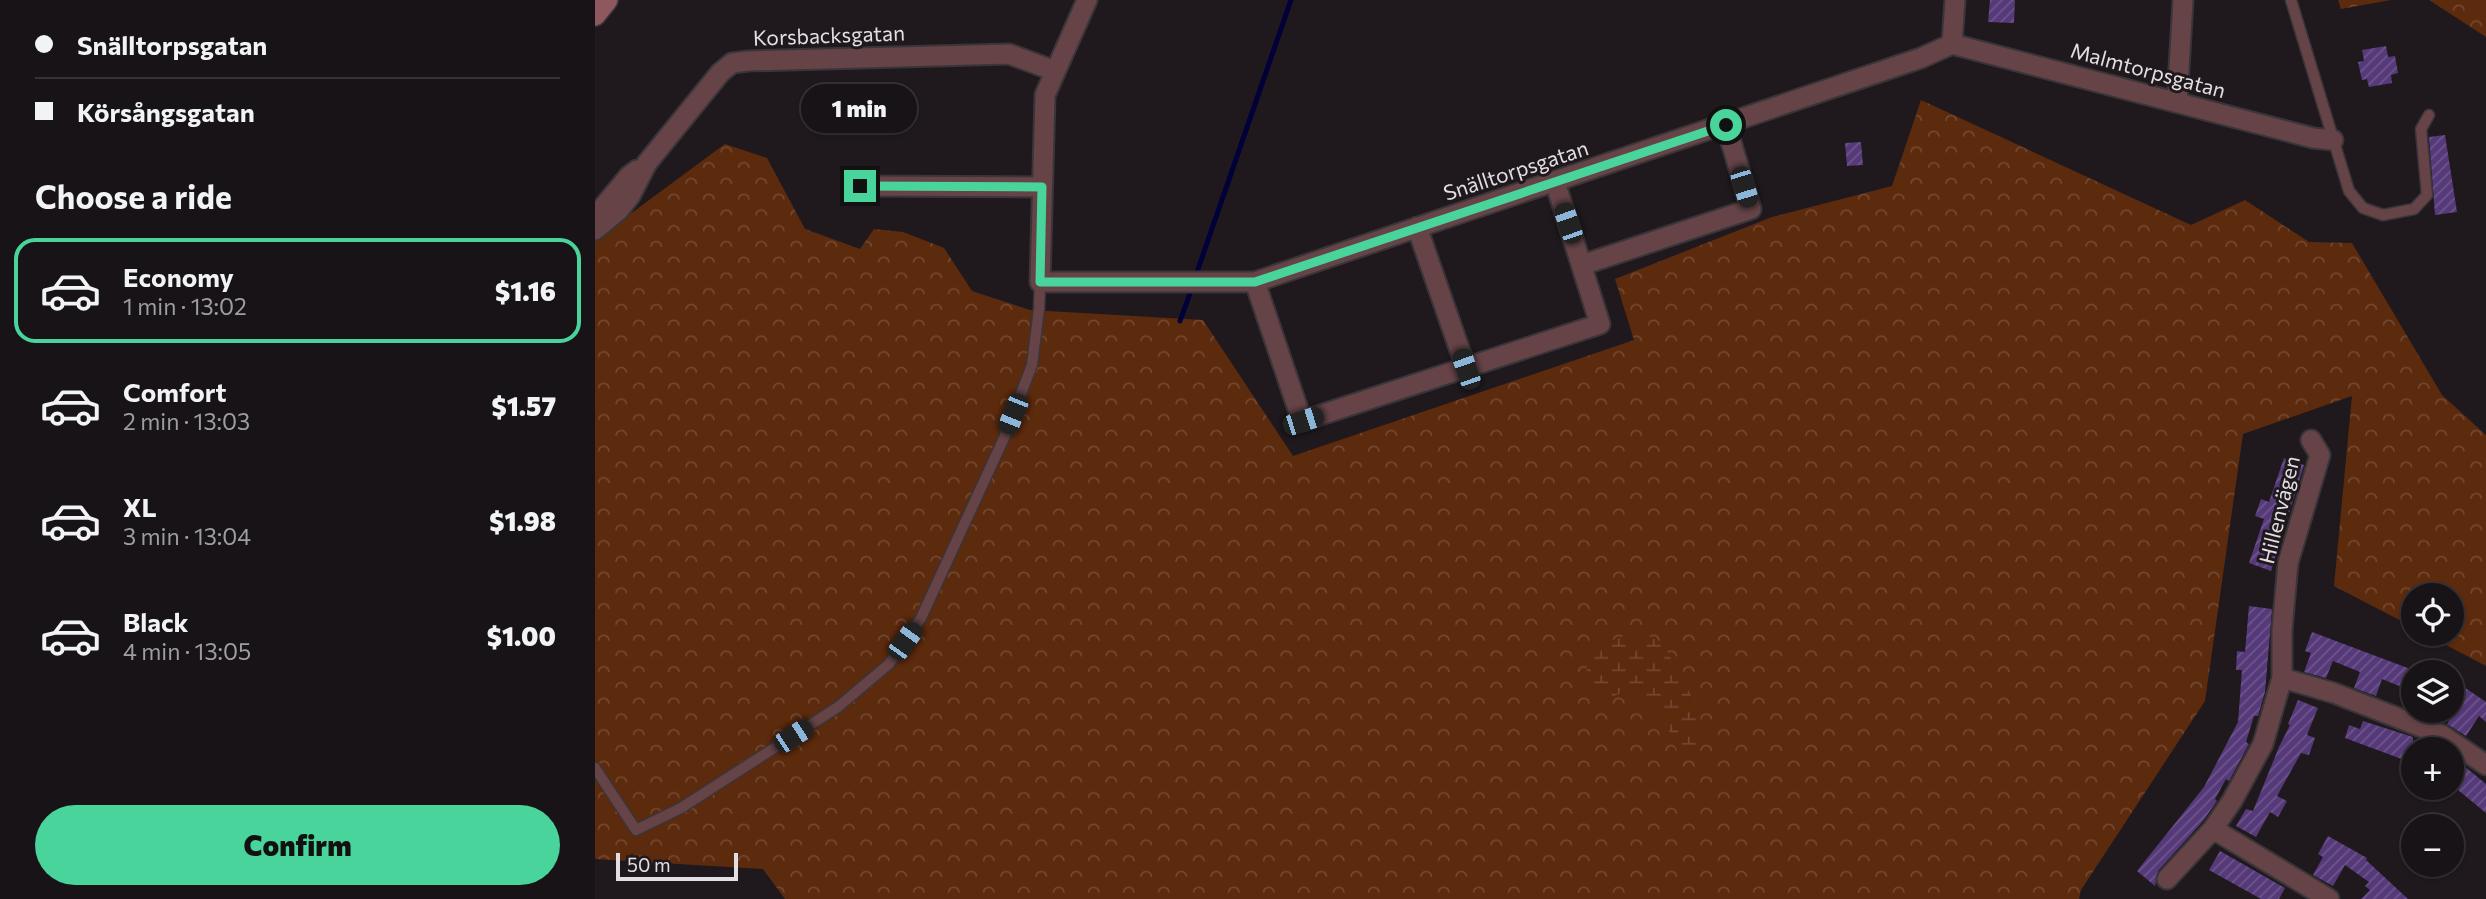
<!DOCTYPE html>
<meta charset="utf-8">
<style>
:root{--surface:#171316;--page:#201c1f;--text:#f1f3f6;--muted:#9e9ea1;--line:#363235;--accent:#49d49c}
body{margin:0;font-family:Commissioner,sans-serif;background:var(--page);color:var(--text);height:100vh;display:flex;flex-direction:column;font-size:26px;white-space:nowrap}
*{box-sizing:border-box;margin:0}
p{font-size:23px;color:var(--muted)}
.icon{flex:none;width:38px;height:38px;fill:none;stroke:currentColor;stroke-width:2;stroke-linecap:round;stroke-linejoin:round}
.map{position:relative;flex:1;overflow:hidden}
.sheet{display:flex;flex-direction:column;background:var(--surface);width:595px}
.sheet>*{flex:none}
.banner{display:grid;align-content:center;height:154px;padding:0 35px;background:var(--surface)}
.buttons{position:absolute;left:1806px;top:583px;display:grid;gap:14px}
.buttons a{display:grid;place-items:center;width:63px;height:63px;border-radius:50%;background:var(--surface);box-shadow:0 2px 5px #0004,0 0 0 2px var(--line);font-size:35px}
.scale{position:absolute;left:21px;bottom:18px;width:122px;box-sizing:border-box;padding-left:7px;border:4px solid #e2dee1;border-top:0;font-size:19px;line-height:24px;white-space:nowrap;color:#e2dee1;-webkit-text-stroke:5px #1f191e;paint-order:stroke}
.end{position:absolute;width:32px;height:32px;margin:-16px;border:9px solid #49d49c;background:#111;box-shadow:0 0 0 4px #111}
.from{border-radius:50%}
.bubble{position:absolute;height:49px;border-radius:24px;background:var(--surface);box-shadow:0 2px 5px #0004,0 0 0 2px var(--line);font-size:23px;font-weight:800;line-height:49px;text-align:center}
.car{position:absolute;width:21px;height:42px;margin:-21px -10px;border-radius:9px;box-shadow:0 0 5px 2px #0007;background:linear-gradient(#222 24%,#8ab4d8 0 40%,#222 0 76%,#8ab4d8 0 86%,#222 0)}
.banner b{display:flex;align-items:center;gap:24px;height:66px;font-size:26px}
.banner b+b{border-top:2px solid var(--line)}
.banner i{width:18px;height:18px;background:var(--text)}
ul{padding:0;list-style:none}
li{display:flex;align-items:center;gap:21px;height:105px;margin:0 14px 10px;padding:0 21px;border:4px solid transparent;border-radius:21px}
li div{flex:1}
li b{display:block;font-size:26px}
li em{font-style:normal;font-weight:800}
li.on{border-color:var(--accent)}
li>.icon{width:63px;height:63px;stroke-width:1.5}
h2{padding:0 35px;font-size:32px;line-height:84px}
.button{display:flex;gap:14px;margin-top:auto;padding:14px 35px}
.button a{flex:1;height:80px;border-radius:42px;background:var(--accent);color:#111;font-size:28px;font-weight:800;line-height:80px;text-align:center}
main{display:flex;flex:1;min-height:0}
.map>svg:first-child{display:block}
</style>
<main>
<section class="sheet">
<div class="banner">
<b><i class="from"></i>Snälltorpsgatan</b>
<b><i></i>Körsångsgatan</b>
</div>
<h2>Choose a ride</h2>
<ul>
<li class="on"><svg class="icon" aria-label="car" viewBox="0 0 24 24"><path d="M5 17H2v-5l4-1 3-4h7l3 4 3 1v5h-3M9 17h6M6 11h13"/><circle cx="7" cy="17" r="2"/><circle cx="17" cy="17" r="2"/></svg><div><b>Economy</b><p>1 min · 13:02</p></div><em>$1.16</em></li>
<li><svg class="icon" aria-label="car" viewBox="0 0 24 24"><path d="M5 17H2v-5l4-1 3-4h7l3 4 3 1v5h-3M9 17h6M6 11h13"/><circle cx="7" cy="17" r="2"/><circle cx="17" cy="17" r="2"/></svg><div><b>Comfort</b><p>2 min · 13:03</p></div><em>$1.57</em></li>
<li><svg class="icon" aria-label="car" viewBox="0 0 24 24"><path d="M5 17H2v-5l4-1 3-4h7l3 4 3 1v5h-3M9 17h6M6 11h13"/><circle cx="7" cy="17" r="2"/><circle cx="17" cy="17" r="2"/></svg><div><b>XL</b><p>3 min · 13:04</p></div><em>$1.98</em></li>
<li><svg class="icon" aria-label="car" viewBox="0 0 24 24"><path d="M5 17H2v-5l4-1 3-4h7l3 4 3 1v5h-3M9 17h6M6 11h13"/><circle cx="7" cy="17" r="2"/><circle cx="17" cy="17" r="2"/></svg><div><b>Black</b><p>4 min · 13:05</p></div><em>$1.00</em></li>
</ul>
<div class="button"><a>Confirm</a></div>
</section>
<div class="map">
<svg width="1891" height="899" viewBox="0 0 1891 899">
<defs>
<pattern id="forest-crowns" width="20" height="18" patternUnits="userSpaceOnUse" patternTransform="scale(1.75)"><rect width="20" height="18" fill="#5c2a0d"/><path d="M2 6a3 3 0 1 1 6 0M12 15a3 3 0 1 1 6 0" fill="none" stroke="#734830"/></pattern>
<pattern id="wetland-marsh" width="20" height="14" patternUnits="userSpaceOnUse" patternTransform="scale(1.75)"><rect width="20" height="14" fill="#5c2a0d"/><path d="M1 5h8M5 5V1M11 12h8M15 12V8" fill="none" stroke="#734830"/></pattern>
<pattern id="building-hatch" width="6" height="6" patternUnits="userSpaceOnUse" patternTransform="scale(1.75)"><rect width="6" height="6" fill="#553979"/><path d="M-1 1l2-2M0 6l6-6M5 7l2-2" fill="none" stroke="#6d558c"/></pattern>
</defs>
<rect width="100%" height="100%" fill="#1f191e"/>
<path fill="url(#forest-crowns)" d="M 1743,0 L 1796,0 L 1746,9 Z
M 1835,0 L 1891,0 L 1891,37 L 1834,0 Z
M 1326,100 L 1596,225 L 1650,200 L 1714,242 L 1757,243 L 1847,395 L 1891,435 L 1891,666 L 1830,634 L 1857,634 L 1857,595 L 1818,595 L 1818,627 L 1739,586 L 1757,396 L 1648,434 L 1610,701 L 1486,890 L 1484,899 L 190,899 L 168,869 L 0,859 L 0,240 L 130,144 L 172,158 L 210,229 L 265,249 L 279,229 L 308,232 L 349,248 L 377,291 L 435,310 L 608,320 L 698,456 L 1039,340 L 1020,279 L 1177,217 L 1297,186 Z"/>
<path fill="url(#wetland-marsh)" d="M 1034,634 L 1054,636 L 1068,644 L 1105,712 L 1104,737 L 1097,754 L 1087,757 C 1080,749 1078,741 1074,731 C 1065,713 1048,702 1032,690 L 1011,700 L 991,687 L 992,661 L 1000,647 Z"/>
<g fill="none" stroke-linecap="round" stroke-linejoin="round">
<path stroke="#020039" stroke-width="5" d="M 602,272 L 696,0
M 585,321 L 597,288"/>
</g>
<path fill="url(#building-hatch)" d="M 1395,0 L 1420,0 L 1419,23 L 1393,22 Z
M 1791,46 L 1793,57 L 1800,56 L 1803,73 L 1796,75 L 1797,83 L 1774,87 L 1772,79 L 1767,80 L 1763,62 L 1769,61 L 1767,50 Z
M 1850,135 L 1862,212 L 1840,215 L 1834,137 Z
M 1266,142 L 1268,165 L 1252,166 L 1250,143 Z
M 1689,458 L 1709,465 L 1676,571 L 1654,563 L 1669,519 L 1660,516 L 1666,499 L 1674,502 Z
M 1654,606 L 1677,609 L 1670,692 L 1663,716 L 1659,716 L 1651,742 L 1654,744 L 1634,781 L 1631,779 L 1620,799 L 1622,801 L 1608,821 L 1563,871 L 1560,886 L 1542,871 L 1609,787 L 1643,722 L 1647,670 L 1641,670 L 1642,651 L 1650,652 Z
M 1717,632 L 1818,670 L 1818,711 L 1808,707 L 1814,690 L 1787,679 L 1781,696 L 1759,688 L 1765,672 L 1738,661 L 1731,678 L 1709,672 L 1716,653 L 1710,651 Z
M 1857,679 L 1891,702 L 1891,722 L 1884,716 L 1871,736 L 1852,724 L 1857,716 Z
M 1703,700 L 1723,708 L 1712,735 L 1720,738 L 1714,755 L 1706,753 L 1682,796 L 1692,801 L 1683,817 L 1675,812 L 1661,837 L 1641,826 L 1651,809 L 1658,811 L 1684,747 L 1695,725 L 1693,724 Z
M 1768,721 L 1818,737 L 1818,744 L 1812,761 L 1750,738 L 1754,725 L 1765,729 Z
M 1857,756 L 1891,784 L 1891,813 L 1857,785 Z
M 1733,836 L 1772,858 L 1771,860 L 1813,899 L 1766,899 L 1775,890 L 1770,886 L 1774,882 L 1750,865 L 1738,886 L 1718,875 L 1728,857 L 1723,854 Z
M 1625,851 L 1690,888 L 1684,899 L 1666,899 L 1614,870 Z"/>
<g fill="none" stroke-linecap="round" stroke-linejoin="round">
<defs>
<path id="lane" d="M 1696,0 L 1754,191 L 1768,208 L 1788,215 L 1819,209 L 1832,195 L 1826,129 L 1834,115
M 0,768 L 41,830 L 86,808 L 243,707 L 294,664 L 326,618 L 409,438 L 437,365 L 444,309 L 445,282"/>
<path id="street" d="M 492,0 L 450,95 L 445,282 L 660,282 L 1326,58 L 1357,44
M 1357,44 L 1718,138 L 1738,140
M 1357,44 L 1360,0
M 1582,102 L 1588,0
M 265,186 L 447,187
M 0,217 L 34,176 L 42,170
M 822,227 L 871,368
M 0,230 L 23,211 L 35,196 L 52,163 L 125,73 L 137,63 L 153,61 L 414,54 L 460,71
M 987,265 L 1156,209 L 1131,125
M 660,282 L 707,421 L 1005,324 L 960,182
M 1687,678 L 1739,693 L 1847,735 L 1891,765
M 1618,829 L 1734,899
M 1572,879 L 1618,829 L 1637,801 L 1668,744 L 1687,678 L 1687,630 L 1693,563 L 1725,455 L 1716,440"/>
<path id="secondary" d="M 0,15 L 12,0"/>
</defs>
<use href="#lane" stroke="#3a3539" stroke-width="13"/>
<use href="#street" stroke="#3a3539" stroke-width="23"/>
<use href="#secondary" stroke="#3a3539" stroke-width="24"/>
<use href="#lane" stroke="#654347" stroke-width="10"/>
<use href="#street" stroke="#654347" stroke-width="19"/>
<use href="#secondary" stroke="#8f585f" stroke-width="21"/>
</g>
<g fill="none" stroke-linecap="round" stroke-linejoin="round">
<path stroke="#49d49c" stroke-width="9" d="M 265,186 L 447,187 L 445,282 L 660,282 L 1131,125"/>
</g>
<g text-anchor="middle" stroke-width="6" stroke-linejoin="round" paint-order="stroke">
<g font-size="21" fill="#e2dee1" stroke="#1f191e">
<text transform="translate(234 36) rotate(-2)" y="7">Korsbacksgatan</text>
<text transform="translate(1553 71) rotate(15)" y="7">Malmtorpsgatan</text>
<text transform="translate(921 171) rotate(-18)" y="7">Snälltorpsgatan</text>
<text transform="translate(1685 510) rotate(-76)" y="7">Hillenvägen</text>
</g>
</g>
</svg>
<div class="buttons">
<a><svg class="icon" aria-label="locate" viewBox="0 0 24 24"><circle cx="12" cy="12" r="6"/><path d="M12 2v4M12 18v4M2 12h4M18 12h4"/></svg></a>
<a><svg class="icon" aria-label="layers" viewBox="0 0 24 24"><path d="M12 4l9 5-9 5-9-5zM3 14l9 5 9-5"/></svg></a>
<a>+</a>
<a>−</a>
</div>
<div class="scale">50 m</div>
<i class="end from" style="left:1131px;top:125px"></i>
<i class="end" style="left:265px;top:186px"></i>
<div class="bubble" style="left:206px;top:84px;width:116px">1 min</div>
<i class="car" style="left:1149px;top:187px;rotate:163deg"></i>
<i class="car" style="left:973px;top:223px;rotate:341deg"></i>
<i class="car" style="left:871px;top:369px;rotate:341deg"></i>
<i class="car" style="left:418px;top:414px;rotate:202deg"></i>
<i class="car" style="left:708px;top:421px;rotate:72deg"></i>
<i class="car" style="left:310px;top:641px;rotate:36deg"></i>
<i class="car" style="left:198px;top:736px;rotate:57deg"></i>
</div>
</main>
